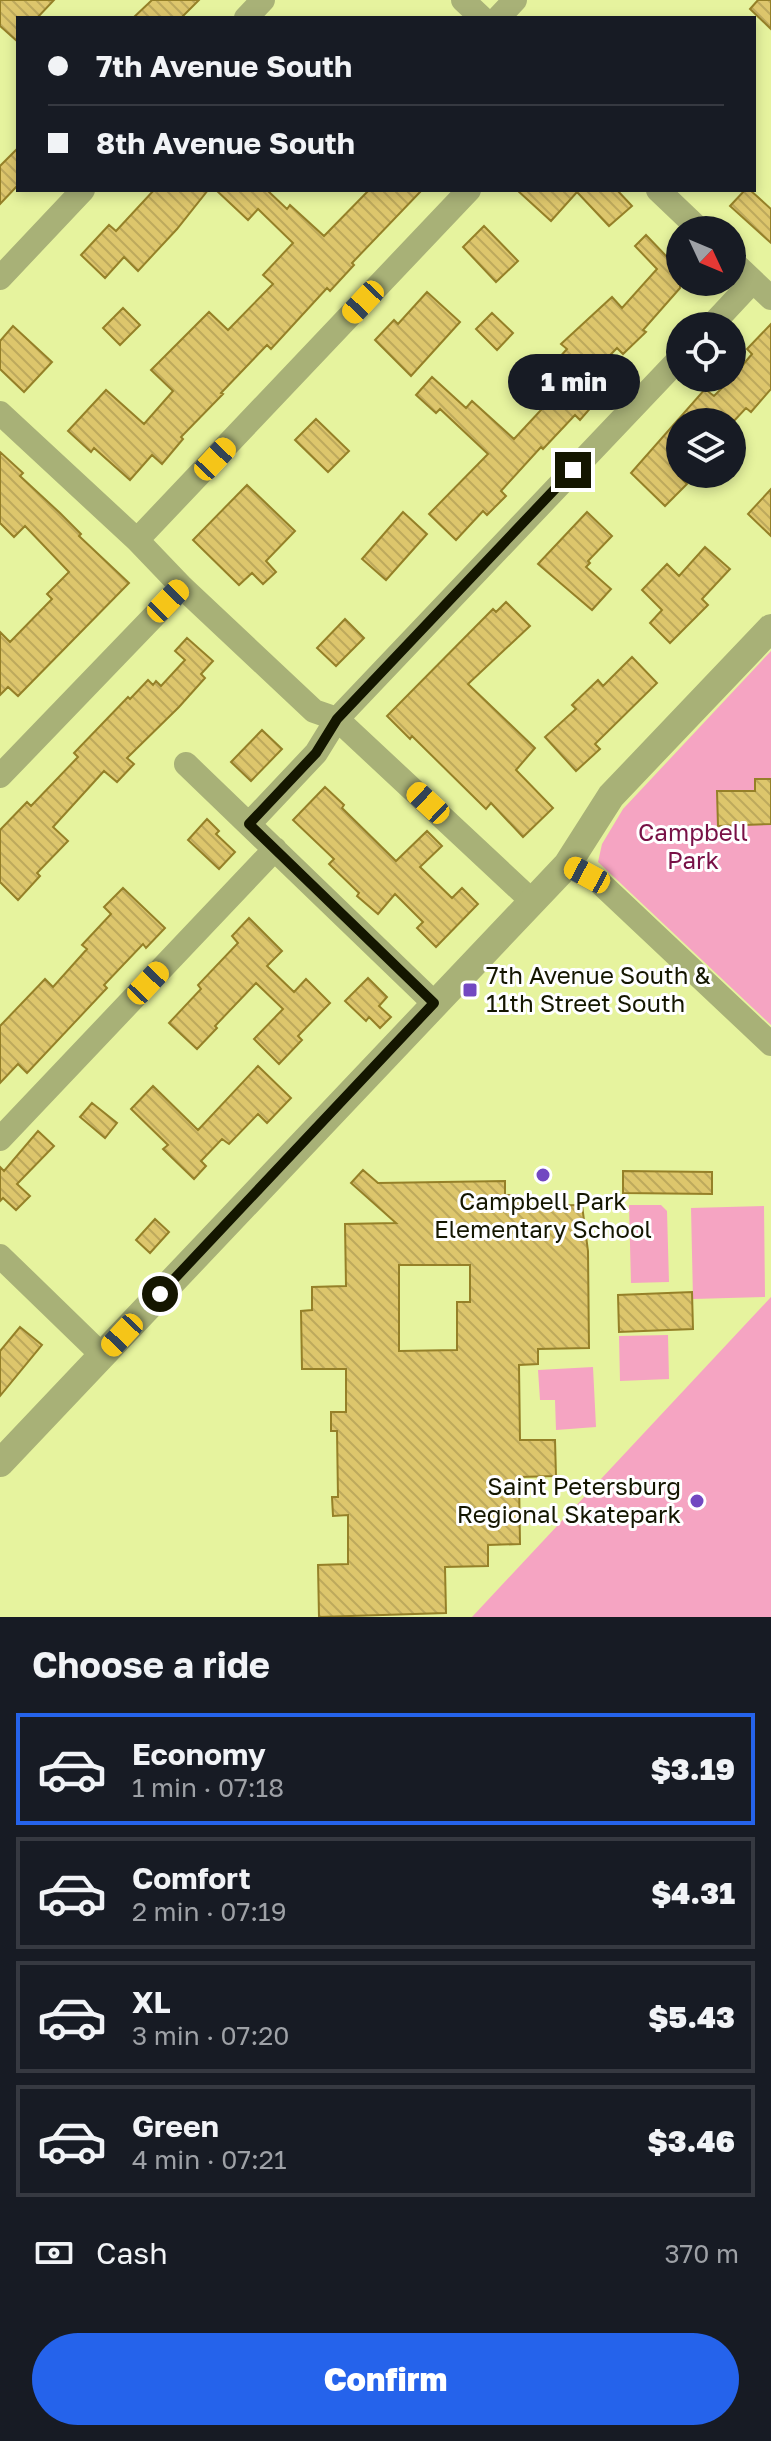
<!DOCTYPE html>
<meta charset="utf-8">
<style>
:root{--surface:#171b24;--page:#242831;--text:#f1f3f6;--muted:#9ea1a6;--line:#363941;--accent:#2563eb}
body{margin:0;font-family:"Golos Text",sans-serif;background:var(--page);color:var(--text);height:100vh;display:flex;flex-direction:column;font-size:30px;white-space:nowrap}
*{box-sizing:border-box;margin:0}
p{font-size:26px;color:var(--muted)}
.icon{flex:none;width:44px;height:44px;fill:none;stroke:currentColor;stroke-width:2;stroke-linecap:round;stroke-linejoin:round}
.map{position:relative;height:1617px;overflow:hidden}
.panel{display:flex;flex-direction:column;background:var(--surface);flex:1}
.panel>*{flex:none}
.hud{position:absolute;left:16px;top:16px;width:740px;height:176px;border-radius:0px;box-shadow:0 4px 12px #0003;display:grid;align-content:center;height:176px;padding:0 32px;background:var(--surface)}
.needle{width:52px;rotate:134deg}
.buttons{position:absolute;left:666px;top:216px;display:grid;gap:16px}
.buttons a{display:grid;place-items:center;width:80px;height:80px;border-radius:50%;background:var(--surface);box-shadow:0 4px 12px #0003;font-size:40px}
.end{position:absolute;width:36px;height:36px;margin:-18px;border:10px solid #141600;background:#fff;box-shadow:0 0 0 4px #fff}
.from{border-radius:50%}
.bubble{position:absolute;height:56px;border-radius:28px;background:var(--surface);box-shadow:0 4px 12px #0003;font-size:26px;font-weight:800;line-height:56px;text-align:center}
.car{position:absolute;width:24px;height:48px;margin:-24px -12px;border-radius:10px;box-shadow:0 0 6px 2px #0007;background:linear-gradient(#f5c518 24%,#345 0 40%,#f5c518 0 76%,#345 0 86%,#f5c518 0)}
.hud b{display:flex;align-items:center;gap:28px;height:76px;font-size:30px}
.hud b+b{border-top:2px solid var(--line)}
.hud i{width:20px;height:20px;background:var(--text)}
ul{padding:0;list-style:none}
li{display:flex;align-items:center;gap:24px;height:112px;margin:0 16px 12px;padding:0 16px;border:4px solid var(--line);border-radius:0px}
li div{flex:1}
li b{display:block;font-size:30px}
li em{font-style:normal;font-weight:800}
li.current{border-color:var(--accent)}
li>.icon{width:72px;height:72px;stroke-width:1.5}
h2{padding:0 32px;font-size:36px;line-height:96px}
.pay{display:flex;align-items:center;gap:20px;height:88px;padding:0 32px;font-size:30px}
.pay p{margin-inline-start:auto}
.cta{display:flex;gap:16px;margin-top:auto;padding:16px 32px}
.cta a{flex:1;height:92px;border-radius:48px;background:var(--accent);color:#fff;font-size:32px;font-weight:800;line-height:92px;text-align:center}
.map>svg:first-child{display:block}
</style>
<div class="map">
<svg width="771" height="1617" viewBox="0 0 771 1617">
<defs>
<pattern id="building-back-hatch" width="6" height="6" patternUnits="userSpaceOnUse" patternTransform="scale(2)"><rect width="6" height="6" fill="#ddc66c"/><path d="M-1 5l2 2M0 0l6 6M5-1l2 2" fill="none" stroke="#bda95c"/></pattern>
</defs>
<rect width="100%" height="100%" fill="#e6f39e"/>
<path fill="#f5a4c2" d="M 771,651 L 771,1025 L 598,862 L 602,844 L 623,809 Z
M 629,1205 L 661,1205 L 667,1211 L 669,1282 L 631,1283 Z
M 764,1206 L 765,1297 L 693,1299 L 691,1208 Z
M 771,1297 L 771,1617 L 472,1617 Z
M 668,1335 L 669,1379 L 620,1381 L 619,1336 Z
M 593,1367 L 596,1427 L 556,1430 L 555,1400 L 540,1400 L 538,1370 Z"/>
<path fill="url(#building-back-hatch)" stroke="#958028" stroke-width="2" fill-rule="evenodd" d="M 0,0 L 54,0 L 37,18 L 18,18 L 18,42 L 0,26 Z
M 152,0 L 199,0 L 181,18 L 133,18 Z
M 758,0 L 771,0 L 771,29 L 750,9 Z
M 18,148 L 18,185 L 0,204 L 0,166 Z
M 154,190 L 208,190 L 177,229 L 138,271 L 124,257 L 105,278 L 81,255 L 109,225 L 116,231 Z
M 216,190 L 267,190 L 287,209 L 290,205 L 324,236 L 369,190 L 422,190 L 352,263 L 354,265 L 330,291 L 327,288 L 271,349 L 267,345 L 221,393 L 223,394 L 181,437 L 183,439 L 162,464 L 152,455 L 130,480 L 94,448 L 91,452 L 68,431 L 106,390 L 144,424 L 173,391 L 151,370 L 209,312 L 228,330 L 273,284 L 263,275 L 293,243 L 258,209 L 248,220 Z
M 517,190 L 617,190 L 632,206 L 609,226 L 577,192 L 551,221 Z
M 745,190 L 750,190 L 771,209 L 771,243 L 730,206 Z
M 484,226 L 518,261 L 496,282 L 463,247 Z
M 646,235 L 669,259 L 680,249 L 680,288 L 643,330 L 646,332 L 623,354 L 617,348 L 584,382 L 600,397 L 580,420 L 575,415 L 543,449 L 541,447 L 501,491 L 506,496 L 487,515 L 483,511 L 456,540 L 429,514 L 488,454 L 440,409 L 436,413 L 416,395 L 432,377 L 466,408 L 472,401 L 514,439 L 554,396 L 538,381 L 567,349 L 561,344 L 612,297 L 622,308 L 657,269 L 635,246 Z
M 427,292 L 460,322 L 411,376 L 375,340 L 394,320 L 398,324 Z
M 123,308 L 140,325 L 120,345 L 103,328 Z
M 492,313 L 513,333 L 497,350 L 476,329 Z
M 771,324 L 771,389 L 751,412 L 746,408 L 733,422 L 680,422 L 680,477 L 687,484 L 665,506 L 631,473 L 705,389 L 714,396 L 732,378 L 752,354 L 747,349 Z
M 13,326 L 52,362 L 24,392 L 0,369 L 0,341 Z
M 316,419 L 349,451 L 328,472 L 295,440 Z
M 0,452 L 23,473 L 20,476 L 60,513 L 81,534 L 79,536 L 129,583 L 18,696 L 8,687 L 0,695 L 0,632 L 10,642 L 52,599 L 47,594 L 69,572 L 25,526 L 14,537 L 0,523 Z
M 247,485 L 295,531 L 266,561 L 276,572 L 263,584 L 252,573 L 239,585 L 193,540 Z
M 771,489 L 771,536 L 748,514 Z
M 403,512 L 427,534 L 386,580 L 362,559 Z
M 587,512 L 612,536 L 588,561 L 590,563 L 586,567 L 611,589 L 592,610 L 538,564 Z
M 705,547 L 730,569 L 702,599 L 708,605 L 670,643 L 650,623 L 662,610 L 642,590 L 667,564 L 679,576 Z
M 506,602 L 530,626 L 468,684 L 535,748 L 516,770 L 553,808 L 523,837 L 491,803 L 486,809 L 412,736 L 410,739 L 387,716 L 493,609 L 496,612 Z
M 345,619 L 364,638 L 336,666 L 317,648 Z
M 187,638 L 213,661 L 201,674 L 205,678 L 179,707 L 127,758 L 134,764 L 117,782 L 104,771 L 53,827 L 68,841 L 37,873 L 40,876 L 18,900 L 0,882 L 0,830 L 27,802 L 31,806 L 78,757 L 74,753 L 128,697 L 130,699 L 148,680 L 153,685 L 156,681 L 161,686 L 185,660 L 175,651 Z
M 632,657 L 657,683 L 595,744 L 600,749 L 576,771 L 545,737 L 576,709 L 572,705 L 598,680 L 603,686 Z
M 262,730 L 282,749 L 251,781 L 231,762 Z
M 755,779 L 771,779 L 771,824 L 718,826 L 717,791 L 755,791 Z
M 325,787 L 344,805 L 342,808 L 396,861 L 427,831 L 442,846 L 420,867 L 452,898 L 462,888 L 478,904 L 436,947 L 417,928 L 423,922 L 395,894 L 378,914 L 357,896 L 359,893 L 329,864 L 334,859 L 293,820 Z
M 207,819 L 219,831 L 216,834 L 235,852 L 219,869 L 188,840 Z
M 123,888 L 165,928 L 146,948 L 143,944 L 104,985 L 107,988 L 27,1073 L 18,1064 L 0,1083 L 0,1026 L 45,979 L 53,987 L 87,949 L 82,945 L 111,914 L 104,907 Z
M 249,918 L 282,951 L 267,966 L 294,992 L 306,979 L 330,1003 L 298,1036 L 302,1040 L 279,1064 L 254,1039 L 283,1009 L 256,983 L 215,1026 L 217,1028 L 197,1049 L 169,1023 L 201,989 L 198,985 L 238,943 L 232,936 Z
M 368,978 L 387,997 L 379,1006 L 391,1017 L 380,1028 L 369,1017 L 366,1021 L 345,1001 Z
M 258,1066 L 291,1098 L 267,1123 L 258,1114 L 229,1144 L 222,1139 L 201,1161 L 206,1166 L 194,1179 L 163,1149 L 168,1145 L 131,1109 L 153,1086 L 198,1130 Z
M 92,1103 L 117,1123 L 105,1138 L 80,1117 Z
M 38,1131 L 54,1146 L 17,1184 L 30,1196 L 16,1210 L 3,1198 L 0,1201 L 0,1167 L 4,1171 Z
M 363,1170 L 378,1183 L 505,1181 L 505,1195 L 517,1195 L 518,1206 L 582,1205 L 588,1251 L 589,1348 L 538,1349 L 538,1364 L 519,1365 L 520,1440 L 555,1440 L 556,1476 L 519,1477 L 520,1544 L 488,1545 L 488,1566 L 445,1567 L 446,1613 L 319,1617 L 318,1565 L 348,1564 L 348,1515 L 333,1516 L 332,1497 L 338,1497 L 337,1431 L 331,1431 L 331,1412 L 346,1412 L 346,1369 L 302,1369 L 301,1311 L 312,1310 L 312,1287 L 346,1286 L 345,1224 L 396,1223 L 351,1183 ZM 399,1265 L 470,1265 L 470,1302 L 457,1302 L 457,1350 L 399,1351 Z
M 623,1171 L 712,1172 L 712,1194 L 623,1193 Z
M 155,1219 L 169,1232 L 150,1253 L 136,1240 Z
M 692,1292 L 693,1329 L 619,1332 L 618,1295 Z
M 20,1327 L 42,1345 L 0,1396 L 0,1351 Z"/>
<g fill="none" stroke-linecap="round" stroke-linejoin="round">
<path stroke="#a8b177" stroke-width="24" d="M 463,0 L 482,18
M 246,18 L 263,0
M 498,18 L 515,0
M 658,190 L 700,230
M 732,261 L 771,298
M 0,278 L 83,190
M 711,326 L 753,281
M 0,413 L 137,540 L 182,587 L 314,711 L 337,719 L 533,902
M 137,540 L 469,190
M 186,764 L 434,1003
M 0,776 L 182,587
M 249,824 L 316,753 L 337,719 L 680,358
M 567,865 L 598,881 L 771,1044
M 0,1139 L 275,849
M 0,1256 L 102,1355"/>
<path stroke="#a8b177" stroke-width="28" d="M 0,1463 L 567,865 L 611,796 L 771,628"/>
</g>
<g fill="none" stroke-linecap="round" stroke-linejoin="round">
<path stroke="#141600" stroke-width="10" d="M 160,1294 L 434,1003 L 249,824 L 316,753 L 337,719 L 573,470"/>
</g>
<g fill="#7248c1" stroke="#fff" stroke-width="3">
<rect x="462" y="982" width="16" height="16" rx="4"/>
<circle cx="543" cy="1175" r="8"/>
<circle cx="697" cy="1501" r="8"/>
</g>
<g text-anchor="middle" stroke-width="6" stroke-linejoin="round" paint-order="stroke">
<g font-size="24" fill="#781046" stroke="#fff">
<text x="693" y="841">Campbell<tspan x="693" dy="28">Park</tspan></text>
</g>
<g font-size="24" fill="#141600" stroke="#fff" text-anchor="start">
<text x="486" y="984">7th Avenue South &amp;<tspan x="486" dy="28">11th Street South</tspan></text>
<text x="543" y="1210" text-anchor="middle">Campbell Park<tspan x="543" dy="28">Elementary School</tspan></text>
<text x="681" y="1495" text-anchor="end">Saint Petersburg<tspan x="681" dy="28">Regional Skatepark</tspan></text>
</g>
</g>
</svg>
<div class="buttons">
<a><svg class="needle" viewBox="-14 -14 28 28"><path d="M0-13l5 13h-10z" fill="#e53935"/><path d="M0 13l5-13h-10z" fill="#9ea1a6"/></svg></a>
<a><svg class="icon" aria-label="locate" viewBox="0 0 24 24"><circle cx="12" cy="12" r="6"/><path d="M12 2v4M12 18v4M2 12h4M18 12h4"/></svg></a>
<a><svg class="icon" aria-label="layers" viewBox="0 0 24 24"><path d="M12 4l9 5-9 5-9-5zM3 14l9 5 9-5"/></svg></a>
</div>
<i class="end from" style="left:160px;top:1294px"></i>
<i class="end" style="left:573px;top:470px"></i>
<div class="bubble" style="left:508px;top:354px;width:132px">1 min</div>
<i class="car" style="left:363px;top:302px;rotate:223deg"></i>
<i class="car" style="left:215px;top:459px;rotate:43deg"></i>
<i class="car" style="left:168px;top:601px;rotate:44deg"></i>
<i class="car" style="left:428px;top:803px;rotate:313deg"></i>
<i class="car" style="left:587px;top:875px;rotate:298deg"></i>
<i class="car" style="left:148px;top:983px;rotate:43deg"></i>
<i class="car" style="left:122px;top:1335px;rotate:223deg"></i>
<div class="hud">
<b><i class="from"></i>7th Avenue South</b>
<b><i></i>8th Avenue South</b>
</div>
</div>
<section class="panel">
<h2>Choose a ride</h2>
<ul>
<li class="current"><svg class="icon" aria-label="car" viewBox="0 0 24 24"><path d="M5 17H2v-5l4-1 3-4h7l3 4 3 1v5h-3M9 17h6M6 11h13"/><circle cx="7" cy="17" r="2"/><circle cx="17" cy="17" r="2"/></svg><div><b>Economy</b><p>1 min · 07:18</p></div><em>$3.19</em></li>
<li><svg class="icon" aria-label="car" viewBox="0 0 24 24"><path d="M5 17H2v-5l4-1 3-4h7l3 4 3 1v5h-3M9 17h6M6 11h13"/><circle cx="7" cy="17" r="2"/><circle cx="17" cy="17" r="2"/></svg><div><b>Comfort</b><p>2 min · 07:19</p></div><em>$4.31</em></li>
<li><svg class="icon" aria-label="car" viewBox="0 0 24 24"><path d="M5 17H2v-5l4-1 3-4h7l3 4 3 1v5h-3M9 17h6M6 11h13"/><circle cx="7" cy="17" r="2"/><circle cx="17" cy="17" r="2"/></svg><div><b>XL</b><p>3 min · 07:20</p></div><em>$5.43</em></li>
<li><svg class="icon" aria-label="car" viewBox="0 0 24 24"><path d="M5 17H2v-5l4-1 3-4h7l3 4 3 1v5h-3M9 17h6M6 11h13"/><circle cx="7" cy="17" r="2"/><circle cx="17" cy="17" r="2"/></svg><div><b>Green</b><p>4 min · 07:21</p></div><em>$3.46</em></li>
</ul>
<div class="pay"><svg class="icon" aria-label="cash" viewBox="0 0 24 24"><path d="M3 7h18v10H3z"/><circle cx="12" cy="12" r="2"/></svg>Cash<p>370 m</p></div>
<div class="cta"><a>Confirm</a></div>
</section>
